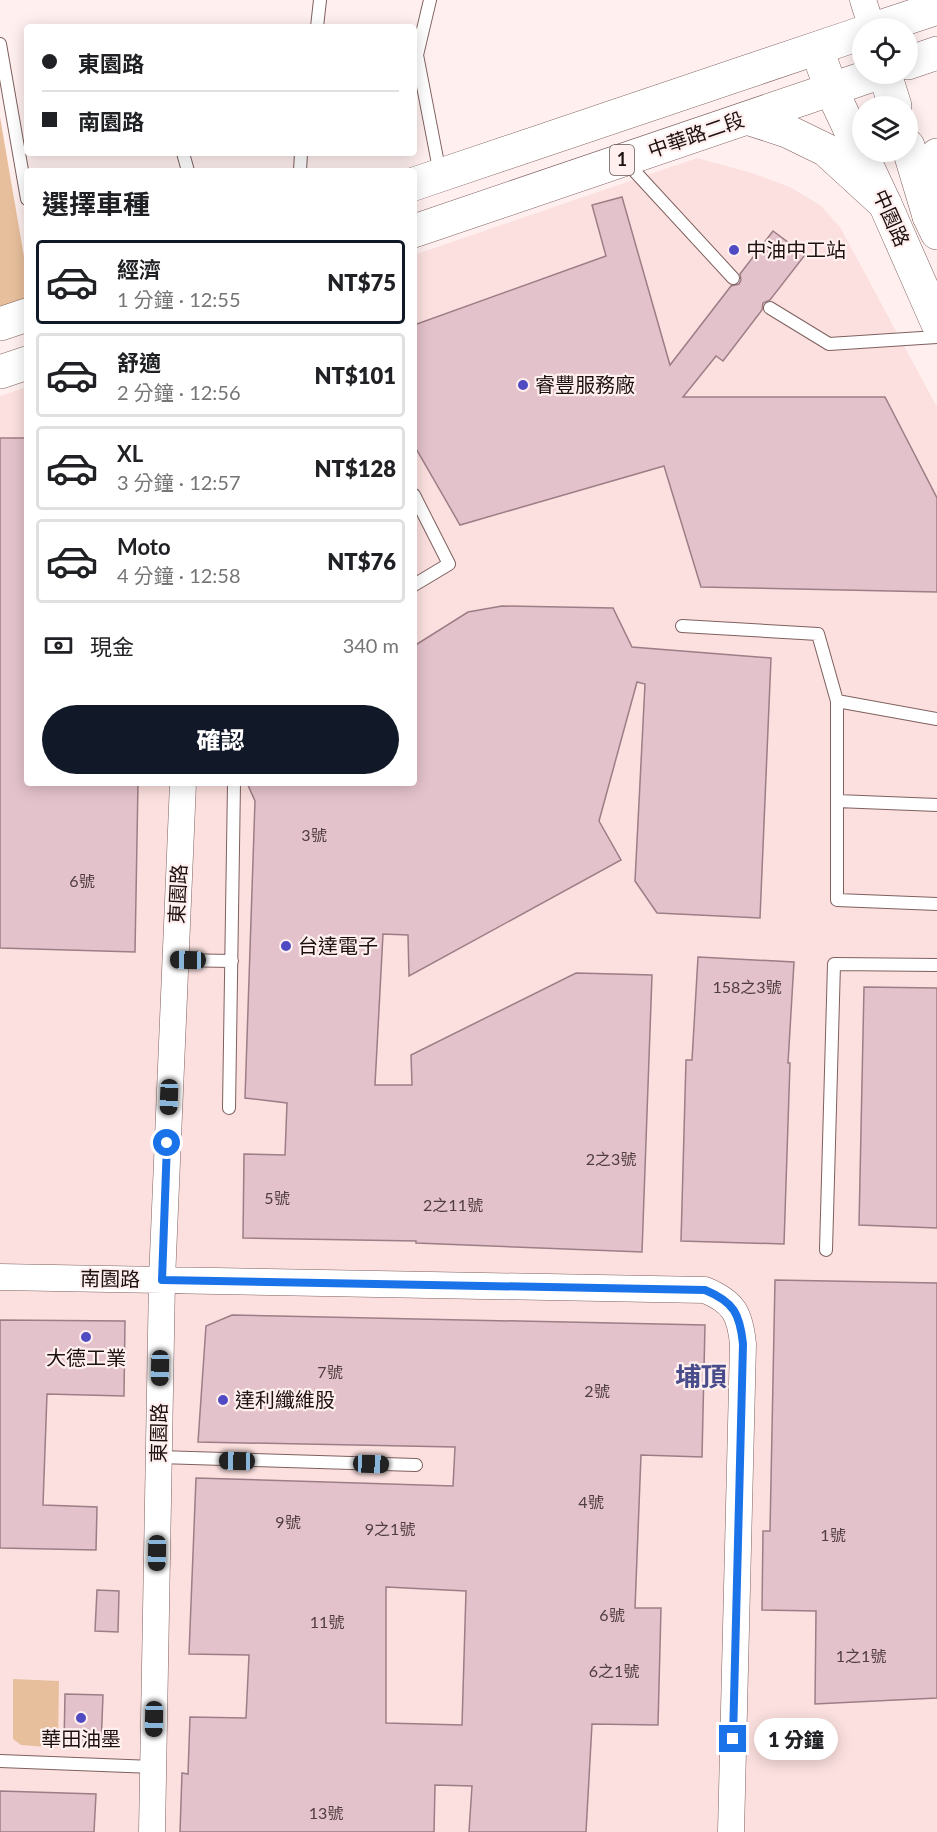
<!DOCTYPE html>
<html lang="zh-TW">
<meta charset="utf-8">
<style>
:root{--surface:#fff;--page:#f2f2f2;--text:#202124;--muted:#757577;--line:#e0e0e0;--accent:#111827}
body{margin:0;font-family:Lato,"Noto Sans TC",sans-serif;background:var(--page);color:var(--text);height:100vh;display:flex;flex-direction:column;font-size:22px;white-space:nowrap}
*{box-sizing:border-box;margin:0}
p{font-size:20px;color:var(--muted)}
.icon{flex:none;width:33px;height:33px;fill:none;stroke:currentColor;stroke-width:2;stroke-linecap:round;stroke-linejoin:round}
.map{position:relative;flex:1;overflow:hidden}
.side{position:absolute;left:24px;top:168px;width:393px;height:618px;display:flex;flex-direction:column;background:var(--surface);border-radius:6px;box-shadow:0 3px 15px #0003}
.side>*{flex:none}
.hud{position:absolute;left:24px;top:24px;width:393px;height:132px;border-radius:6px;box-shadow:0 3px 15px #0003;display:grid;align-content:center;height:132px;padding:0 18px;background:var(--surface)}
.buttons{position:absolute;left:852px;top:18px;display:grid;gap:12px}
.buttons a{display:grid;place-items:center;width:66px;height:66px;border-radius:50%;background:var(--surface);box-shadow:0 3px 15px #0003;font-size:30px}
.end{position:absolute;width:27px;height:27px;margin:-14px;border:8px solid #1a73e8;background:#fff;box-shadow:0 0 0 3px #fff}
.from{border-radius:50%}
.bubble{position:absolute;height:42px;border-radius:21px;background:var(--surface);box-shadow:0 3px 15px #0003;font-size:20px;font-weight:800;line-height:42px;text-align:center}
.car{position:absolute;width:18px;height:36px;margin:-18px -9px;border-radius:8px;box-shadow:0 0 4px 2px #0007;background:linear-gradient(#222 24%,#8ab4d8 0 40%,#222 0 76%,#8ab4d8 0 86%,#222 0)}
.hud b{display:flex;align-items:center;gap:21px;height:57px;font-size:22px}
.hud b+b{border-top:2px solid var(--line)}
.hud i{width:15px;height:15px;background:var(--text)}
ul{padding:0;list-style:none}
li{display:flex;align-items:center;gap:18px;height:84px;margin:0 12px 9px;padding:0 6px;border:3px solid var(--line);border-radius:6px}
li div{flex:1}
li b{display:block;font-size:22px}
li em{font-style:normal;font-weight:800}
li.current{border-color:var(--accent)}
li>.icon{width:54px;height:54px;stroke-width:1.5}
h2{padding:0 18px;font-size:27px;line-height:72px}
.pay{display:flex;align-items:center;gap:15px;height:66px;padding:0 18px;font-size:22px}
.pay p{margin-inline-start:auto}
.cta{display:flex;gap:12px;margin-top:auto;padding:12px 18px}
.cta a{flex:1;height:69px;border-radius:36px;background:var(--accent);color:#fff;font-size:24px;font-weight:800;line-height:69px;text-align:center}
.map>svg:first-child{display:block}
</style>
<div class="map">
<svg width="937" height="1832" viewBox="0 0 937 1832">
<rect width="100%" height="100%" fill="#fff0ef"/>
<path fill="#fbe0df" d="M 697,158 L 752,173 L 790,187 L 820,205 L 840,227 L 937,407 L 937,1832 L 0,1832 L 0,396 L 27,387 L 27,783 L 414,783 L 414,255 Z"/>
<path fill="#e7bf9c" d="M 0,117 L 27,274 L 27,303 L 0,312 Z
M 13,1679 L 59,1681 L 58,1748 L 21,1745 L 13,1739 Z"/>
<path fill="#e4c2cb" stroke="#9d7d86" stroke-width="1.5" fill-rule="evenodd" d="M 622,197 L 670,365 L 731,286 L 739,284 L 741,280 L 740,274 L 773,231 L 805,255 L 770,300 L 763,303 L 762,310 L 723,361 L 716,356 L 683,397 L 885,397 L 937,498 L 937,592 L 701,587 L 664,466 L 460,525 L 414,445 L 414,325 L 606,256 L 592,205 Z
M 0,438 L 27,438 L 27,783 L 138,783 L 135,952 L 0,948 Z
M 502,606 L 613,608 L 632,647 L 771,658 L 760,918 L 657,913 L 635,881 L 645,684 L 637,682 L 599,821 L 621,860 L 409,976 L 408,935 L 383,934 L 375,1085 L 412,1085 L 411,1055 L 576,973 L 652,975 L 642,1252 L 416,1243 L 416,1241 L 243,1238 L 244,1154 L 285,1155 L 287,1103 L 245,1098 L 255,801 L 247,783 L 414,783 L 414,646 L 468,612 Z
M 698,957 L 794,962 L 788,1063 L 790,1063 L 784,1244 L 681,1241 L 686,1060 L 692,1060 Z
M 864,987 L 937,988 L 937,1228 L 859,1225 Z
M 775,1280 L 937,1283 L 937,1698 L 815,1704 L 816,1611 L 762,1610 L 763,1531 L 770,1531 Z
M 232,1315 L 705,1325 L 702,1457 L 641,1455 L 635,1608 L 661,1608 L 658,1725 L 592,1724 L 586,1832 L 469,1832 L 472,1786 L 435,1785 L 434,1832 L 180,1832 L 182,1773 L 188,1774 L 190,1717 L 246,1718 L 249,1655 L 189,1654 L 196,1478 L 453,1486 L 455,1447 L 198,1442 L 206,1326 ZM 386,1587 L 466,1591 L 462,1725 L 386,1723 Z
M 0,1320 L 125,1321 L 124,1396 L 47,1394 L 43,1505 L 97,1507 L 96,1550 L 0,1548 Z
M 97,1590 L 119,1591 L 118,1632 L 95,1631 Z
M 65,1694 L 103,1695 L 101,1746 L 64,1745 Z
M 0,1791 L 96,1794 L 94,1832 L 0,1832 Z"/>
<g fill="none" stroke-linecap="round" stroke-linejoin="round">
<defs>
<path id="service" d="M 430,0 L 417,55 L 440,174
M 317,27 L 320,0
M 0,44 L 27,199
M 183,153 L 188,171
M 627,163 L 733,278
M 300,171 L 301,153
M 770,308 L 829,344 L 937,337
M 414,495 L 449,564 L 414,585
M 682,626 L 818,634 L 837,701 L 837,900 L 937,904
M 837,701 L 937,719
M 837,801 L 937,805
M 175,960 L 232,961
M 229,1108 L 234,783
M 826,1250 L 834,964 L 937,965
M 159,1457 L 416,1465
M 0,1761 L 153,1767"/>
<path id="minor" d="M 863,0 L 872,28
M 0,1277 L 705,1290 C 734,1302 740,1314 743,1344 L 731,1832
M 152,1832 L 162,1280 L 183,783"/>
<path id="secondary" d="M 817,49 L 831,89 L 885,204 L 937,322
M 885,74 L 895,106
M 908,146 L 929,216 L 937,233"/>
<path id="primary" d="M 877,28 L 937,8
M 908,63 L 937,53
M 747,118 L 787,131 L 826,150 L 885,204
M 414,184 L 862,33
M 929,216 L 937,155
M 414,231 L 876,74
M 0,324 L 27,315
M 0,372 L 27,363"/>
</defs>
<use href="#service" stroke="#7e605e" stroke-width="14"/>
<use href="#minor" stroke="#7e605e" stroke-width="27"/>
<use href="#secondary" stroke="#7e605e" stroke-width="34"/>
<use href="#primary" stroke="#7e605e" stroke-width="34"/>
<use href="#service" stroke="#fff" stroke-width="12"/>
<use href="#minor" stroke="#fff" stroke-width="26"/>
<use href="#secondary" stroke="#fff" stroke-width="33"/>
<use href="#primary" stroke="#fff" stroke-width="33"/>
</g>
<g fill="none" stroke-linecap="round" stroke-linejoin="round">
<path stroke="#1a73e8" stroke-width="8" d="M 167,1143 L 162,1280 L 705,1290 C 734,1302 740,1314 743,1344 L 733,1739"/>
</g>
<g fill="#504bc2" stroke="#fff0ef" stroke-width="2">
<circle cx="734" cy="250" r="6"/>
<circle cx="523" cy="385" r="6"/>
<circle cx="286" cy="946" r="6"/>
<circle cx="86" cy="1337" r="6"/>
<circle cx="223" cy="1400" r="6"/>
<circle cx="81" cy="1718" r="6"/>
</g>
<g text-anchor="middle" stroke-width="4.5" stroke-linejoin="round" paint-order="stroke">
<g font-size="16" fill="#4f3d3f">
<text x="314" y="841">3號</text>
<text x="82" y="887">6號</text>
<text x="747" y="993">158之3號</text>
<text x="611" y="1165">2之3號</text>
<text x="277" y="1204">5號</text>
<text x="453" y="1211">2之11號</text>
<text x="330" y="1378">7號</text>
<text x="597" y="1397">2號</text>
<text x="591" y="1508">4號</text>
<text x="288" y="1528">9號</text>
<text x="390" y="1535">9之1號</text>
<text x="833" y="1541">1號</text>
<text x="612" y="1621">6號</text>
<text x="327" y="1628">11號</text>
<text x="861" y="1662">1之1號</text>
<text x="614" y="1677">6之1號</text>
<text x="326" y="1819">13號</text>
</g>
<rect fill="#fff0ef" stroke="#615453" stroke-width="1.5" x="610" y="145" width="24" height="30" rx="4.5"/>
<g font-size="18" font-weight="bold" fill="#1d1110">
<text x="622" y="166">1</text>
</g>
<g font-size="20" fill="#1d1110" stroke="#fff0ef">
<text transform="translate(696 135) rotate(-19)" y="7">中華路二段</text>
<text transform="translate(891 218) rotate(66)" y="7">中園路</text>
<text transform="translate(178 894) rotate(-87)" y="7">東園路</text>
<text transform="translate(110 1279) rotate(1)" y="7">南園路</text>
<text transform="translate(159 1433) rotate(-89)" y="7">東園路</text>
</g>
<g font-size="20" fill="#1d1110" stroke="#fff0ef" text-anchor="start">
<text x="746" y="257">中油中工站</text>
<text x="535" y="392">睿豐服務廠</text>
<text x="298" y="953">台達電子</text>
<text x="86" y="1365" text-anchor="middle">大德工業</text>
<text x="235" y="1407">達利纖維股</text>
<text x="81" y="1746" text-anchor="middle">華田油墨</text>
</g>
<g font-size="26" font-weight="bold" fill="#494c8a" stroke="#fff0ef">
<text x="701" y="1386">埔頂</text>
</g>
</g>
</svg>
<div class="buttons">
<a><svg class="icon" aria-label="locate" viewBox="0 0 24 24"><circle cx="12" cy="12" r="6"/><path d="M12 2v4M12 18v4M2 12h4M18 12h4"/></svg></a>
<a><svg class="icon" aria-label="layers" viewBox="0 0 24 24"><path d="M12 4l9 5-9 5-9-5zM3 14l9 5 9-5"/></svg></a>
</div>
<i class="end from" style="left:167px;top:1143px"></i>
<i class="end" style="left:733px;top:1739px"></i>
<div class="bubble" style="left:754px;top:1718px;width:84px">1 分鐘</div>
<i class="car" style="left:188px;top:960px;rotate:271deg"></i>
<i class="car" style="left:169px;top:1097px;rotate:182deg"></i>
<i class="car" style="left:160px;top:1368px;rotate:181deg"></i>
<i class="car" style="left:237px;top:1461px;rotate:271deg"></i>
<i class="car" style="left:371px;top:1464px;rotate:92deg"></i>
<i class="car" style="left:157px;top:1553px;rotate:181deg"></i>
<i class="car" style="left:154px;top:1719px;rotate:181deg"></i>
<div class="hud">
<b><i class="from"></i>東園路</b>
<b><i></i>南園路</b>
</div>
<section class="side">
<h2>選擇車種</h2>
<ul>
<li class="current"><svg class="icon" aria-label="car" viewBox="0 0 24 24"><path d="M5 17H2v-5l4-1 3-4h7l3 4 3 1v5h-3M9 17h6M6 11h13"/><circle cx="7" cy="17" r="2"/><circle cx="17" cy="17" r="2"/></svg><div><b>經濟</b><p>1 分鐘 · 12:55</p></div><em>NT$75</em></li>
<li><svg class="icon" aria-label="car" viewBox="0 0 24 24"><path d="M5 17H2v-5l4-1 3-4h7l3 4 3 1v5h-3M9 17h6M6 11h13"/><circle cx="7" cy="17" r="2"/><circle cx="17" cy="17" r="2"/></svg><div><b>舒適</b><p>2 分鐘 · 12:56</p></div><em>NT$101</em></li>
<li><svg class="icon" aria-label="car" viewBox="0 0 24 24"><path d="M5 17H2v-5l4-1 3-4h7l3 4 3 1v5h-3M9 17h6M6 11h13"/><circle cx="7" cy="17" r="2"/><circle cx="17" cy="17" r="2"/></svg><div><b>XL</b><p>3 分鐘 · 12:57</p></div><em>NT$128</em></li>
<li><svg class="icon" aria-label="car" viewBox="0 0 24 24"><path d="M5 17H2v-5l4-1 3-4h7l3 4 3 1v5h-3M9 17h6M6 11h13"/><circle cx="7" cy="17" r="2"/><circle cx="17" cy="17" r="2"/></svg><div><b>Moto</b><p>4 分鐘 · 12:58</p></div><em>NT$76</em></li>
</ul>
<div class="pay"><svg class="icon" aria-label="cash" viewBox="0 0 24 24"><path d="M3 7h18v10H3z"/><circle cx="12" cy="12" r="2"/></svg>現金<p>340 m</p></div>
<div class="cta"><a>確認</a></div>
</section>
</div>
